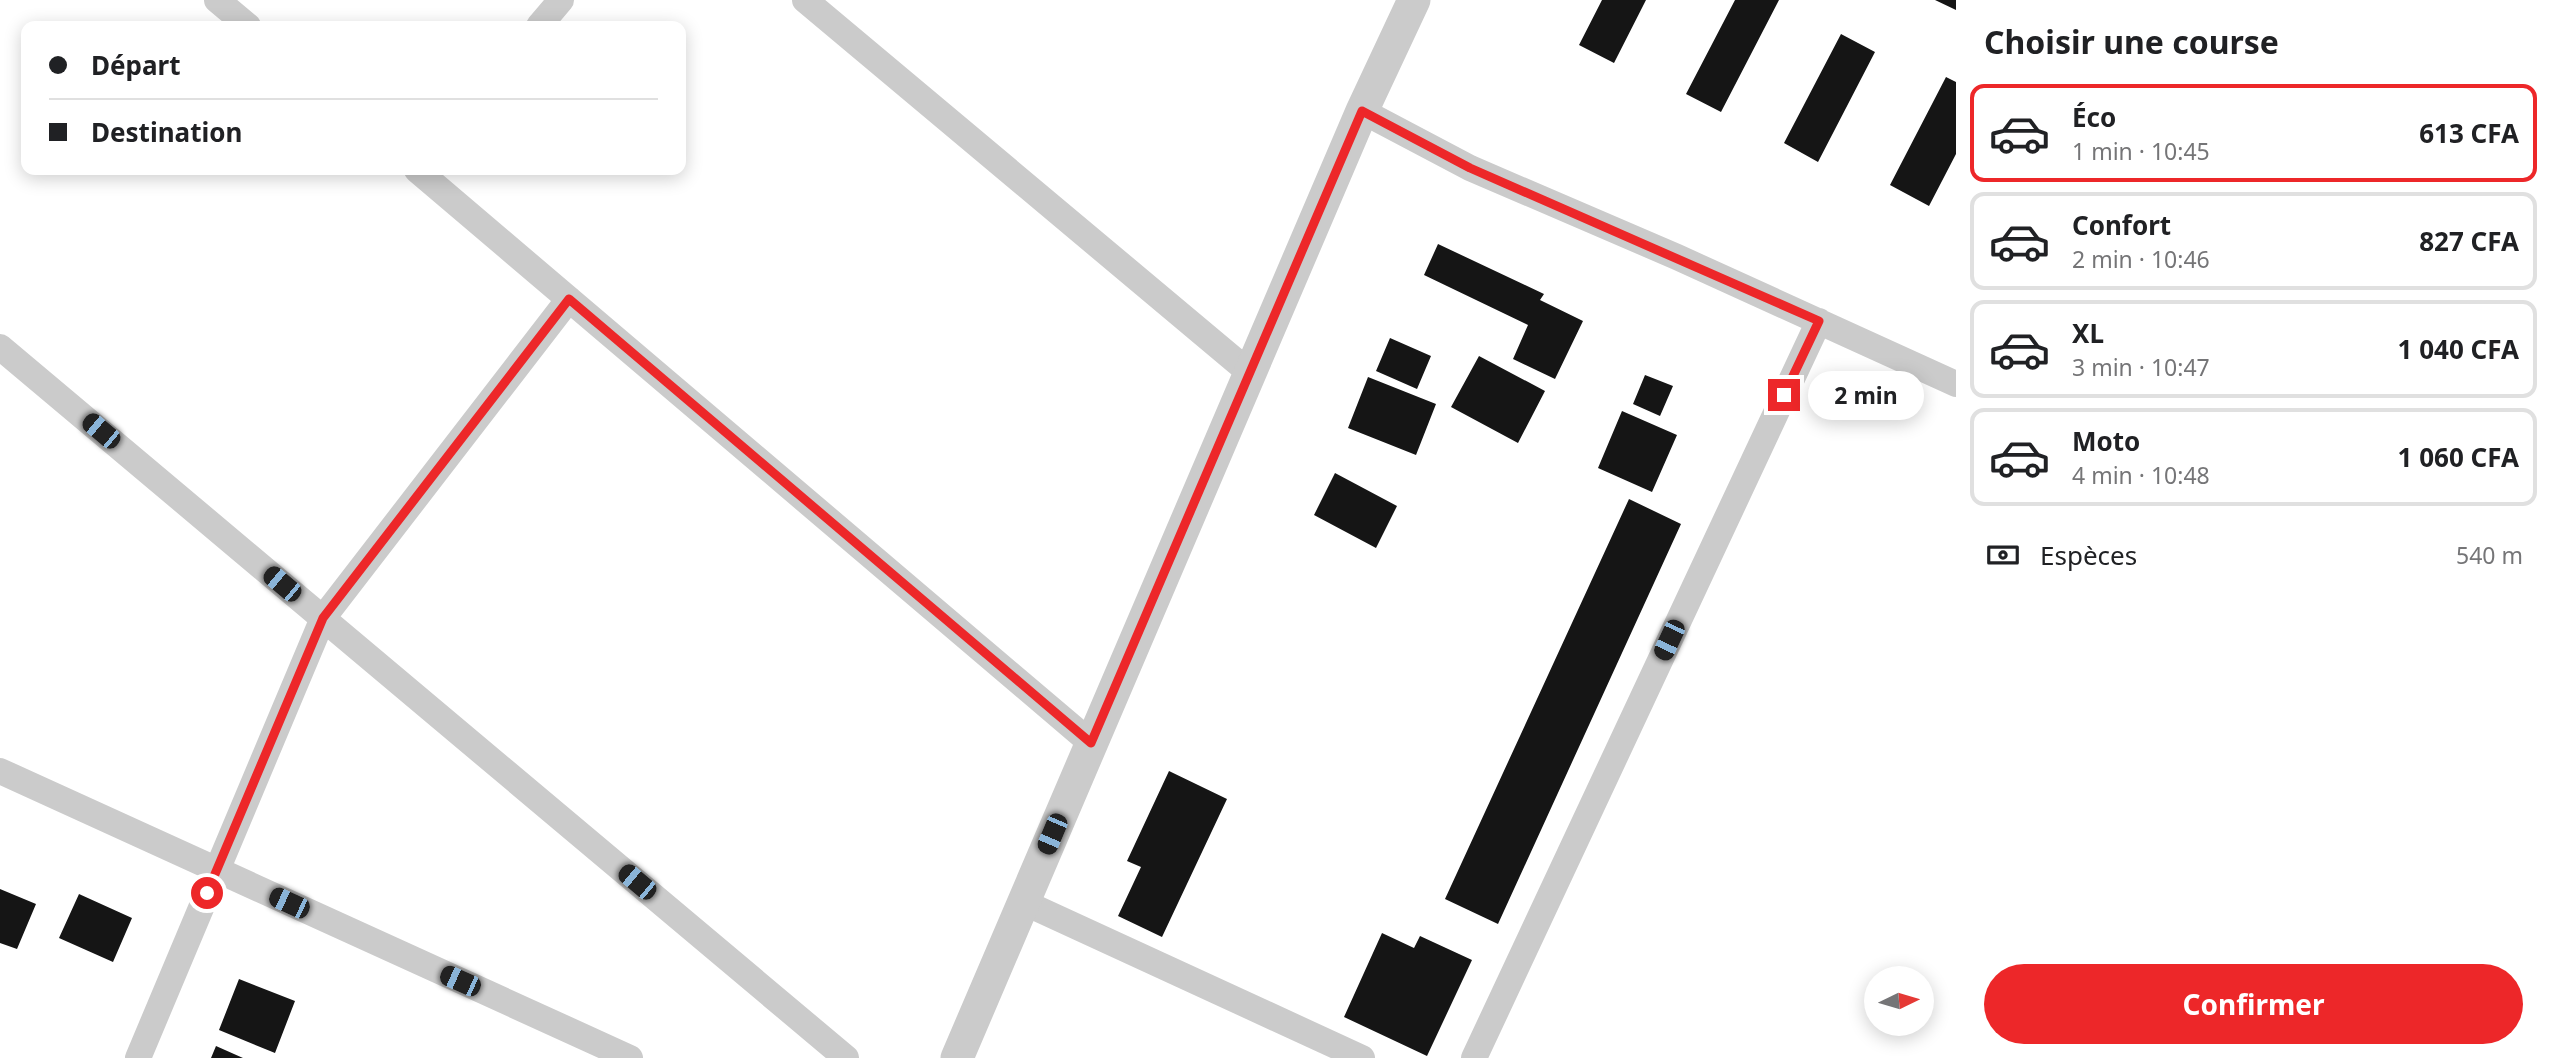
<!DOCTYPE html>
<html lang="fr">
<meta charset="utf-8">
<style>
:root{--surface:#fff;--page:#f2f2f2;--text:#202124;--muted:#757577;--line:#e0e0e0;--accent:#ed2729}
body{margin:0;font-family:"Noto Sans",sans-serif;background:var(--page);color:var(--text);height:100vh;display:flex;flex-direction:column;font-size:26px;white-space:nowrap}
*{box-sizing:border-box;margin:0}
p{font-size:23px;color:var(--muted)}
.icon{flex:none;width:38px;height:38px;fill:none;stroke:currentColor;stroke-width:2;stroke-linecap:round;stroke-linejoin:round}
.map{position:relative;flex:1;overflow:hidden}
.panel{display:flex;flex-direction:column;background:var(--surface);width:595px}
.panel>*{flex:none}
.top-card{position:absolute;left:21px;top:21px;width:665px;height:154px;border-radius:14px;box-shadow:0 4px 18px #0003;display:grid;align-content:center;height:154px;padding:0 28px;background:var(--surface)}
.needle{width:46px;rotate:85deg}
.controls{position:absolute;left:1864px;top:966px;display:grid;gap:14px}
.controls a{display:grid;place-items:center;width:70px;height:70px;border-radius:50%;background:var(--surface);box-shadow:0 4px 18px #0003;font-size:35px}
.end{position:absolute;width:32px;height:32px;margin:-16px;border:9px solid #ed2729;background:#fff;box-shadow:0 0 0 4px #fff}
.from{border-radius:50%}
.bubble{position:absolute;height:49px;border-radius:24px;background:var(--surface);box-shadow:0 4px 18px #0003;font-size:23px;font-weight:700;line-height:49px;text-align:center}
.car{position:absolute;width:21px;height:42px;margin:-21px -10px;border-radius:9px;box-shadow:0 0 5px 2px #0007;background:linear-gradient(#222 24%,#8ab4d8 0 40%,#222 0 76%,#8ab4d8 0 86%,#222 0)}
.top-card b{display:flex;align-items:center;gap:24px;height:66px;font-size:26px}
.top-card b+b{border-top:2px solid var(--line)}
.top-card i{width:18px;height:18px;background:var(--text)}
ul{padding:0;list-style:none}
li{display:flex;align-items:center;gap:21px;height:98px;margin:0 14px 10px;padding:0 14px;border:4px solid var(--line);border-radius:14px}
li div{flex:1}
li b{display:block;font-size:26px}
li em{font-style:normal;font-weight:700}
li.current{border-color:var(--accent)}
li>.icon{width:63px;height:63px;stroke-width:1.5}
h2{padding:0 28px;font-size:32px;line-height:84px}
.pay{display:flex;align-items:center;gap:18px;height:77px;padding:0 28px;font-size:26px}
.pay p{margin-inline-start:auto}
.cta{display:flex;gap:14px;margin-top:auto;padding:14px 28px}
.cta a{flex:1;height:80px;border-radius:42px;background:var(--accent);color:#fff;font-size:28px;font-weight:700;line-height:80px;text-align:center}
main{display:flex;flex:1;min-height:0}
.map>svg:first-child{display:block}
</style>
<main>
<div class="map">
<svg width="1956" height="1058" viewBox="0 0 1956 1058">
<rect width="100%" height="100%" fill="#fff"/>
<path fill="#151515" d="M 1602,0 L 1646,0 L 1614,63 L 1579,45 Z
M 1735,0 L 1779,0 L 1721,112 L 1686,94 Z
M 1935,0 L 1956,0 L 1956,10 Z
M 1841,34 L 1875,52 L 1818,162 L 1784,143 Z
M 1946,77 L 1956,82 L 1956,154 L 1929,206 L 1890,185 Z
M 1438,244 L 1544,294 L 1540,300 L 1583,321 L 1555,379 L 1513,359 L 1528,325 L 1424,275 Z
M 1390,338 L 1431,356 L 1417,389 L 1376,371 Z
M 1479,356 L 1545,391 L 1518,443 L 1451,407 Z
M 1645,375 L 1673,386 L 1660,416 L 1633,404 Z
M 1368,377 L 1436,404 L 1416,455 L 1348,428 Z
M 1622,411 L 1677,435 L 1652,492 L 1598,468 Z
M 1335,473 L 1397,506 L 1376,548 L 1314,515 Z
M 1629,499 L 1681,524 L 1498,924 L 1445,899 Z
M 1169,771 L 1227,799 L 1162,937 L 1118,916 L 1141,867 L 1127,861 Z
M 0,889 L 36,904 L 17,949 L 0,943 Z
M 79,894 L 132,918 L 113,962 L 59,938 Z
M 1382,933 L 1414,948 L 1420,936 L 1472,960 L 1427,1056 L 1344,1017 Z
M 239,979 L 295,1001 L 275,1053 L 219,1030 Z
M 216,1046 L 243,1058 L 211,1058 Z"/>
<g fill="none" stroke-linecap="round" stroke-linejoin="round">
<path stroke="#cbcbcb" stroke-width="26" d="M 217,0 L 248,26
M 805,0 L 1250,373
M 539,26 L 561,0
M 1362,111 L 1470,168 L 1677,257 L 1956,384
M 417,170 L 1091,743
M 0,347 L 846,1058
M 0,771 L 630,1058
M 1023,902 L 1362,1058
M 138,1058 L 323,618 L 569,299
M 1474,1058 L 1819,321"/>
<path stroke="#cbcbcb" stroke-width="33" d="M 957,1058 L 1362,111 L 1414,0"/>
</g>
<g fill="none" stroke-linecap="round" stroke-linejoin="round">
<path stroke="#ed2729" stroke-width="9" d="M 207,893 L 323,618 L 569,299 L 1091,743 L 1362,111 L 1470,168 L 1819,321 L 1784,395"/>
</g>
</svg>
<div class="controls">
<a><svg class="needle" viewBox="-14 -14 28 28"><path d="M0-13l5 13h-10z" fill="#e53935"/><path d="M0 13l5-13h-10z" fill="#757577"/></svg></a>
</div>
<i class="end from" style="left:207px;top:893px"></i>
<i class="end" style="left:1784px;top:395px"></i>
<div class="bubble" style="left:1808px;top:371px;width:116px">2 min</div>
<i class="car" style="left:101px;top:431px;rotate:310deg"></i>
<i class="car" style="left:282px;top:584px;rotate:310deg"></i>
<i class="car" style="left:1669px;top:640px;rotate:205deg"></i>
<i class="car" style="left:1052px;top:834px;rotate:203deg"></i>
<i class="car" style="left:637px;top:882px;rotate:310deg"></i>
<i class="car" style="left:289px;top:903px;rotate:295deg"></i>
<i class="car" style="left:460px;top:981px;rotate:294deg"></i>
<div class="top-card">
<b><i class="from"></i>Départ</b>
<b><i></i>Destination</b>
</div>
</div>
<section class="panel">
<h2>Choisir une course</h2>
<ul>
<li class="current"><svg class="icon" aria-label="car" viewBox="0 0 24 24"><path d="M5 17H2v-5l4-1 3-4h7l3 4 3 1v5h-3M9 17h6M6 11h13"/><circle cx="7" cy="17" r="2"/><circle cx="17" cy="17" r="2"/></svg><div><b>Éco</b><p>1 min · 10:45</p></div><em>613 CFA</em></li>
<li><svg class="icon" aria-label="car" viewBox="0 0 24 24"><path d="M5 17H2v-5l4-1 3-4h7l3 4 3 1v5h-3M9 17h6M6 11h13"/><circle cx="7" cy="17" r="2"/><circle cx="17" cy="17" r="2"/></svg><div><b>Confort</b><p>2 min · 10:46</p></div><em>827 CFA</em></li>
<li><svg class="icon" aria-label="car" viewBox="0 0 24 24"><path d="M5 17H2v-5l4-1 3-4h7l3 4 3 1v5h-3M9 17h6M6 11h13"/><circle cx="7" cy="17" r="2"/><circle cx="17" cy="17" r="2"/></svg><div><b>XL</b><p>3 min · 10:47</p></div><em>1 040 CFA</em></li>
<li><svg class="icon" aria-label="car" viewBox="0 0 24 24"><path d="M5 17H2v-5l4-1 3-4h7l3 4 3 1v5h-3M9 17h6M6 11h13"/><circle cx="7" cy="17" r="2"/><circle cx="17" cy="17" r="2"/></svg><div><b>Moto</b><p>4 min · 10:48</p></div><em>1 060 CFA</em></li>
</ul>
<div class="pay"><svg class="icon" aria-label="cash" viewBox="0 0 24 24"><path d="M3 7h18v10H3z"/><circle cx="12" cy="12" r="2"/></svg>Espèces<p>540 m</p></div>
<div class="cta"><a>Confirmer</a></div>
</section>
</main>
